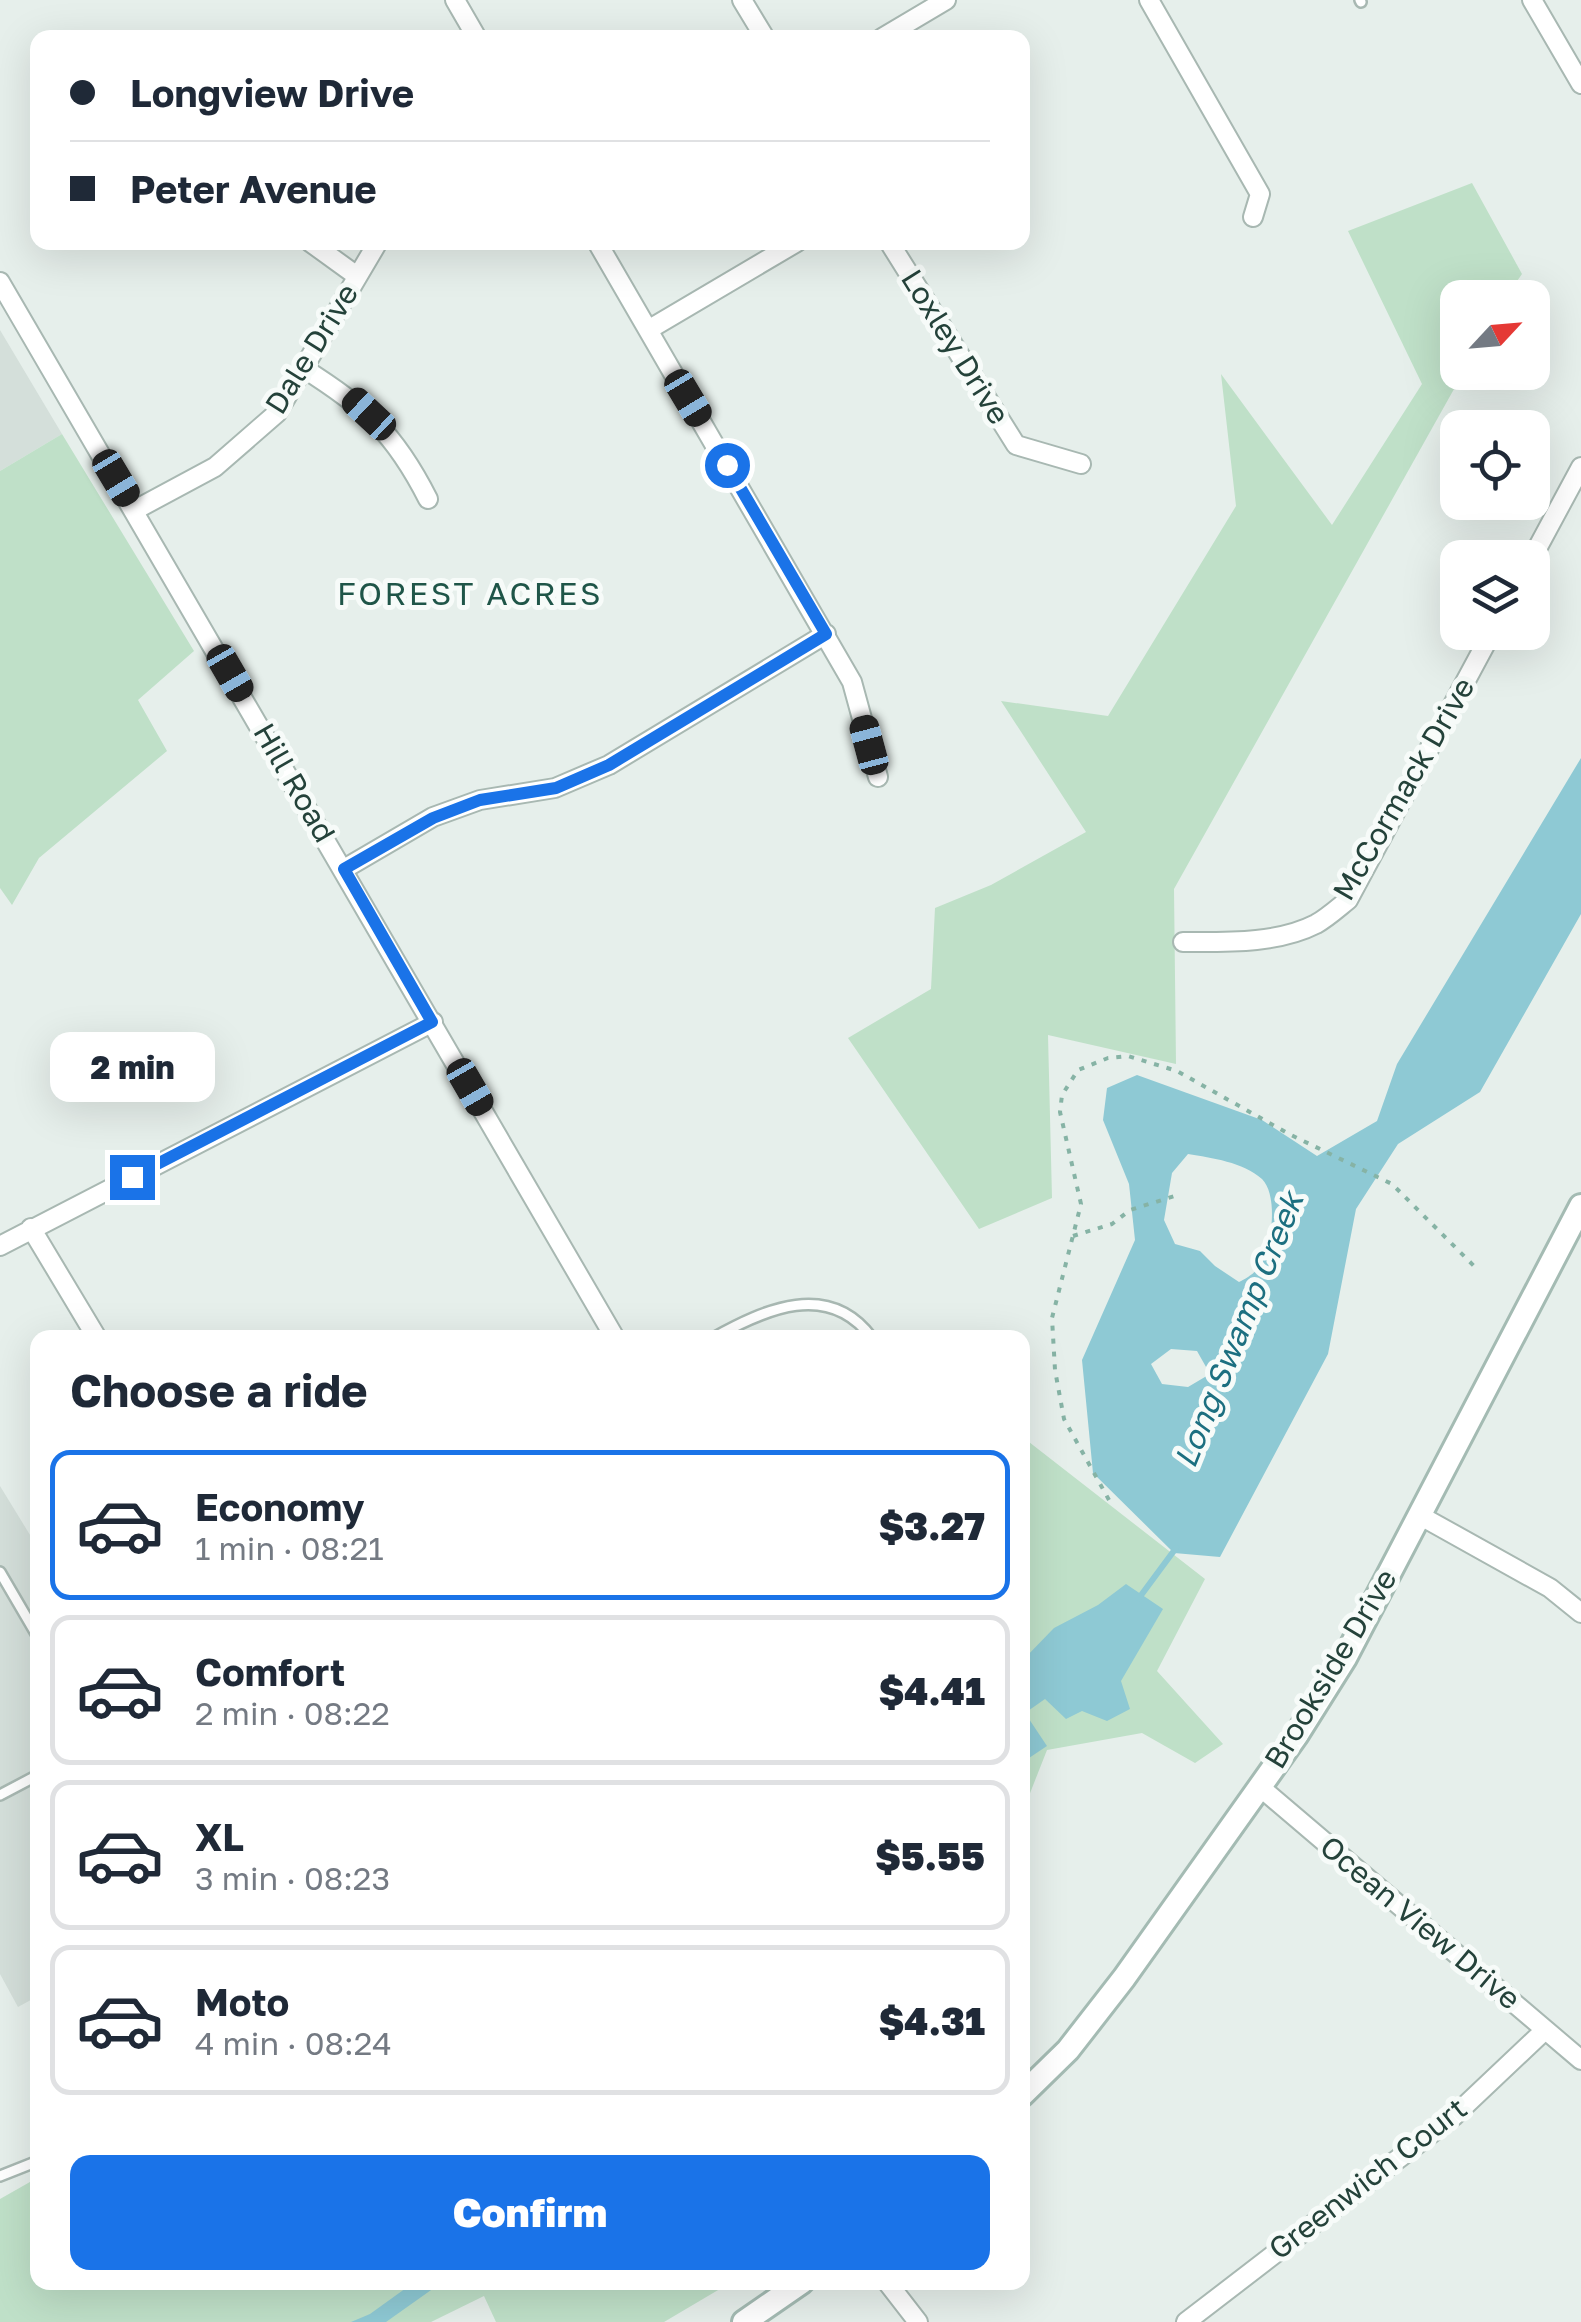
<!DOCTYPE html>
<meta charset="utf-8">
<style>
:root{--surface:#fff;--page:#f6f6f7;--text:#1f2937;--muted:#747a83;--line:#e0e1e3;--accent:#1a73e8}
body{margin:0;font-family:"Golos Text",sans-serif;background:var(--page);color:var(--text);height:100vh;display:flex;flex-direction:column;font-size:38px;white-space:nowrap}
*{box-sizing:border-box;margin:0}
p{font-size:32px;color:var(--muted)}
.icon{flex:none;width:55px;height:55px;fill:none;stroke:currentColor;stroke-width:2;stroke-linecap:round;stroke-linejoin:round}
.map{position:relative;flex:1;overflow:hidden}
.drawer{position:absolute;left:30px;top:1330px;width:1000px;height:960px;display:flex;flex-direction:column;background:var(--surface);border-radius:20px;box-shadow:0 10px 40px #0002}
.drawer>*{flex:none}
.banner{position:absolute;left:30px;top:30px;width:1000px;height:220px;border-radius:20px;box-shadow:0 10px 40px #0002;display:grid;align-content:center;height:220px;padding:0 40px;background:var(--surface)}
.needle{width:65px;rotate:64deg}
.fabs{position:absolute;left:1440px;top:280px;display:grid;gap:20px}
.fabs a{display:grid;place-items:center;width:110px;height:110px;border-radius:20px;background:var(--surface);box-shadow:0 10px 40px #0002;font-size:50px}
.end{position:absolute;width:45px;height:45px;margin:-22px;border:12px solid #1a73e8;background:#fff;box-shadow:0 0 0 5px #fff}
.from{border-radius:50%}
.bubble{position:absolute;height:70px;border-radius:20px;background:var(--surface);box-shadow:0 10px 40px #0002;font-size:32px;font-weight:800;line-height:70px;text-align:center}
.car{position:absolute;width:30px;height:60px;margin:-30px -15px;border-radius:12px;box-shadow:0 0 8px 2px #0007;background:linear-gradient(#222 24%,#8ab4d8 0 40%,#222 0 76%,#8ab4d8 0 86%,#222 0)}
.banner b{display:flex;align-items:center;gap:35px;height:95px;font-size:38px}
.banner b+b{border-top:2px solid var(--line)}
.banner i{width:25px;height:25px;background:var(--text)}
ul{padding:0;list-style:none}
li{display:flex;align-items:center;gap:30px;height:150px;margin:0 20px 15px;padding:0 20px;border:5px solid var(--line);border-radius:20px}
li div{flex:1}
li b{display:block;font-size:38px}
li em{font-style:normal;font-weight:800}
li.current{border-color:var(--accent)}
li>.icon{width:90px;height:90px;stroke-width:1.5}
h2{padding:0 40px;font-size:45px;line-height:120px}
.primary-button{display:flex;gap:20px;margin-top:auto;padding:20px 40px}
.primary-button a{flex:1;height:115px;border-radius:20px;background:var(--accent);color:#fff;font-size:40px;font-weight:800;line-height:115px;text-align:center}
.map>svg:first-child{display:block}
</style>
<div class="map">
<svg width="1581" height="2322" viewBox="0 0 1581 2322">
<rect width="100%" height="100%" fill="#e6efeb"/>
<path fill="#d4dfda" d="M 0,330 L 62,434 L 0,471 Z
M 0,1486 L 38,1548 L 38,1996 L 18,2007 L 0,1974 Z"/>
<path fill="#bfe0c8" d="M 1472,183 L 1522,274 L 1506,297 L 1458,298 L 1458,372 L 1463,373 L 1174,889 L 1176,1064 L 1048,1035 L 1052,1198 L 979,1229 L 848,1038 L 931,989 L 935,908 L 991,885 L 1086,832 L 1001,701 L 1108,716 L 1236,506 L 1221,374 L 1332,525 L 1422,384 L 1348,231 Z
M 62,434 L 194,651 L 138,700 L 167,751 L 39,858 L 12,905 L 0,888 L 0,471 Z
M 1029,1442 L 1205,1579 L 1157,1671 L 1223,1744 L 1195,1763 L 1142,1733 L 1047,1750 L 1023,1811 L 1022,1446 Z
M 37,2178 L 38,2282 L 730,2283 L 664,2322 L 496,2322 L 484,2296 L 431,2322 L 0,2322 L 0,2199 Z"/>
<path fill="#8ec9d4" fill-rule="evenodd" d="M 1581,758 L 1581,914 L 1480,1092 L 1398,1144 L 1356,1209 L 1328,1354 L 1220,1557 L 1174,1553 L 1093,1473 L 1082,1360 L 1135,1240 L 1129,1184 L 1103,1120 L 1107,1088 L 1137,1075 L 1262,1120 L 1317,1156 L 1377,1121 L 1397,1064 ZM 1188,1154 C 1212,1158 1243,1162 1262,1179 C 1279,1196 1272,1250 1258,1268 C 1254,1274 1245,1279 1239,1282 L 1215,1266 L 1200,1251 L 1175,1244 L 1164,1220 L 1172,1173 ZM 1171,1349 L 1197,1351 L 1210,1374 L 1188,1387 L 1162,1384 L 1151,1364 Z
M 1126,1584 L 1163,1609 L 1121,1681 L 1130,1709 L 1107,1721 L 1082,1711 L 1066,1719 L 1045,1699 L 1025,1713 L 1047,1746 L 1023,1762 L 1023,1660 L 1054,1628 L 1098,1605 Z
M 413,2283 L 441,2283 L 386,2322 L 351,2322 L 370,2314 Z"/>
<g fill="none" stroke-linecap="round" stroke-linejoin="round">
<path stroke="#8ec9d4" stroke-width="6" d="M 1139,1598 L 1176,1548"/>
<defs>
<path id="lane" d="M 1360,0 L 1361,2
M 713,1338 C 765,1309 829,1280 872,1338
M 0,1572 L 38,1637
M 0,1795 L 38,1775
M 0,2176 L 38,2161"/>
<path id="street" d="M 455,0 L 477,38
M 742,0 L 765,38
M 1149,0 L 1260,194 L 1253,217
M 1532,0 L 1581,84
M 882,38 L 946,0
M 310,242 L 357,276
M 597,242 L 852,682 L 878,777
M 889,242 L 1016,445 L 1081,464
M 0,282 L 615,1338
M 648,330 L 797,242
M 303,368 C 365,407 394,432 428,499
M 135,510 L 215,467 L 277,413 L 378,242
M 1532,558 L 1581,467
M 344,869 L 433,817 L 480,800 L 555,788 L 609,765 L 826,634
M 1183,942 C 1225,942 1277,944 1316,924 C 1327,918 1338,908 1348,900 L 1492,632
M 31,1228 L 97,1338
M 0,1246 L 433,1022
M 1419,1515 L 1550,1588 L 1581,1613
M 1260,1787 L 1581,2060
M 887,2282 L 918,2322
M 1186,2322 L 1454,2116 L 1545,2030"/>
<path id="secondary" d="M 1022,2095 L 1068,2050 L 1124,1978 L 1296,1736 L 1345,1658 L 1581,1206
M 744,2322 L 802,2282"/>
</defs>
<use href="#lane" stroke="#a8b8b2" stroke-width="14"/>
<use href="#street" stroke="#a8b8b2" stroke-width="22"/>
<use href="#secondary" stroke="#a4bbb3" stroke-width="28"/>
<path stroke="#86b3a5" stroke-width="4" stroke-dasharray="5 8" stroke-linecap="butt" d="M 1073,1236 L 1112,1224 L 1130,1210 L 1178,1195
M 1109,1500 L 1064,1419 L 1055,1370 L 1052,1318 L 1081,1204 L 1060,1112 L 1062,1095 L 1078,1070 L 1108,1058 L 1128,1056 L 1177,1071 L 1289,1134 L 1392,1184 L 1474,1266"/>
<use href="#lane" stroke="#fff" stroke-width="9"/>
<use href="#street" stroke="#fff" stroke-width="18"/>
<use href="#secondary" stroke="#fff" stroke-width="22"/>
</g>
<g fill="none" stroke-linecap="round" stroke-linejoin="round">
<path stroke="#1a73e8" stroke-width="12" d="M 132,1177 L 432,1022 L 344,869 L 433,818 L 480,800 L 556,788 L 609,765 L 826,634 L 727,465"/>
</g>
<g text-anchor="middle" stroke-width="10" stroke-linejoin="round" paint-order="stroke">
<g font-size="30" fill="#24423a" stroke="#f7fbf9">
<text transform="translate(955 347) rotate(58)" y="10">Loxley Drive</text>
<text transform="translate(312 349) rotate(-58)" y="10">Dale Drive</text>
<text transform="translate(294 783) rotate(60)" y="10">Hill Road</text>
<text transform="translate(1404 789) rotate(-60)" y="10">McCormack Drive</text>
<text transform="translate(1331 1669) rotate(-59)" y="10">Brookside Drive</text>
<text transform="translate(1420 1923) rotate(40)" y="10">Ocean View Drive</text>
<text transform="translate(1368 2179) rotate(-38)" y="10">Greenwich Court</text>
</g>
<g font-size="32" letter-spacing="2.5" fill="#1f5548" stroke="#f7fbf9">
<text x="470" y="605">FOREST ACRES</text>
</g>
<g font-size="32" font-style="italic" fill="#1c6f80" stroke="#f7fbf9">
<text transform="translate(1239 1330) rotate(-68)" y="11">Long Swamp Creek</text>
</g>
</g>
</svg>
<div class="fabs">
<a><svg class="needle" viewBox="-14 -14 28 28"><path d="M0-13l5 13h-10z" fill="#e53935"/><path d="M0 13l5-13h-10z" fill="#747a83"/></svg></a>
<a><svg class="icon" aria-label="locate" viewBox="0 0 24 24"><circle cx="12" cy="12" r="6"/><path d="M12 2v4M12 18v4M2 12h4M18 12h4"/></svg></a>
<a><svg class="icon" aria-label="layers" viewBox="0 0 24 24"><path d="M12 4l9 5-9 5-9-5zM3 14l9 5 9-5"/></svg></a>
</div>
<i class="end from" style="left:727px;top:465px"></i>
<i class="end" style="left:132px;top:1177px"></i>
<div class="bubble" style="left:50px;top:1032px;width:165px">2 min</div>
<i class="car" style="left:688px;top:398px;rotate:149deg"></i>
<i class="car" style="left:369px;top:414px;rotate:313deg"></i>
<i class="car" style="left:116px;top:478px;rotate:149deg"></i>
<i class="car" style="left:230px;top:673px;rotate:150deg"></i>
<i class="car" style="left:869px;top:745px;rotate:345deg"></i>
<i class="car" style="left:470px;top:1087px;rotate:150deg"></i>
<div class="banner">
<b><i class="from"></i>Longview Drive</b>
<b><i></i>Peter Avenue</b>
</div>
<section class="drawer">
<h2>Choose a ride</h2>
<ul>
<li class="current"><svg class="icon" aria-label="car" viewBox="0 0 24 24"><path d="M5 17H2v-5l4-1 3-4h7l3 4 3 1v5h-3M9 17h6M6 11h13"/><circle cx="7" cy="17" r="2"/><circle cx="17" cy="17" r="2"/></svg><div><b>Economy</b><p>1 min · 08:21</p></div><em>$3.27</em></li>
<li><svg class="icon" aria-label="car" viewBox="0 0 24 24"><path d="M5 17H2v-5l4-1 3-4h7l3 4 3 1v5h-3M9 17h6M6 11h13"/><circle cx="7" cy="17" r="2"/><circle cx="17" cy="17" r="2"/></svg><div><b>Comfort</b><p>2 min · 08:22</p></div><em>$4.41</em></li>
<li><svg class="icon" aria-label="car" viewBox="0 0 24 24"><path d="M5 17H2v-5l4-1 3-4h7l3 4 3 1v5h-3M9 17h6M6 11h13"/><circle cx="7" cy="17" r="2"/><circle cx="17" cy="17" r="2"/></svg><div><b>XL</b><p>3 min · 08:23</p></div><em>$5.55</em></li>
<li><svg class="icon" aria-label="car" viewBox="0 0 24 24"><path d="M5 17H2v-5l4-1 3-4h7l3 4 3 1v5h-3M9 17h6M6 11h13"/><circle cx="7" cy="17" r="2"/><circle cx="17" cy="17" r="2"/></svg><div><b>Moto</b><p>4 min · 08:24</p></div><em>$4.31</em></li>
</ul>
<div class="primary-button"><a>Confirm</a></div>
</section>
</div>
